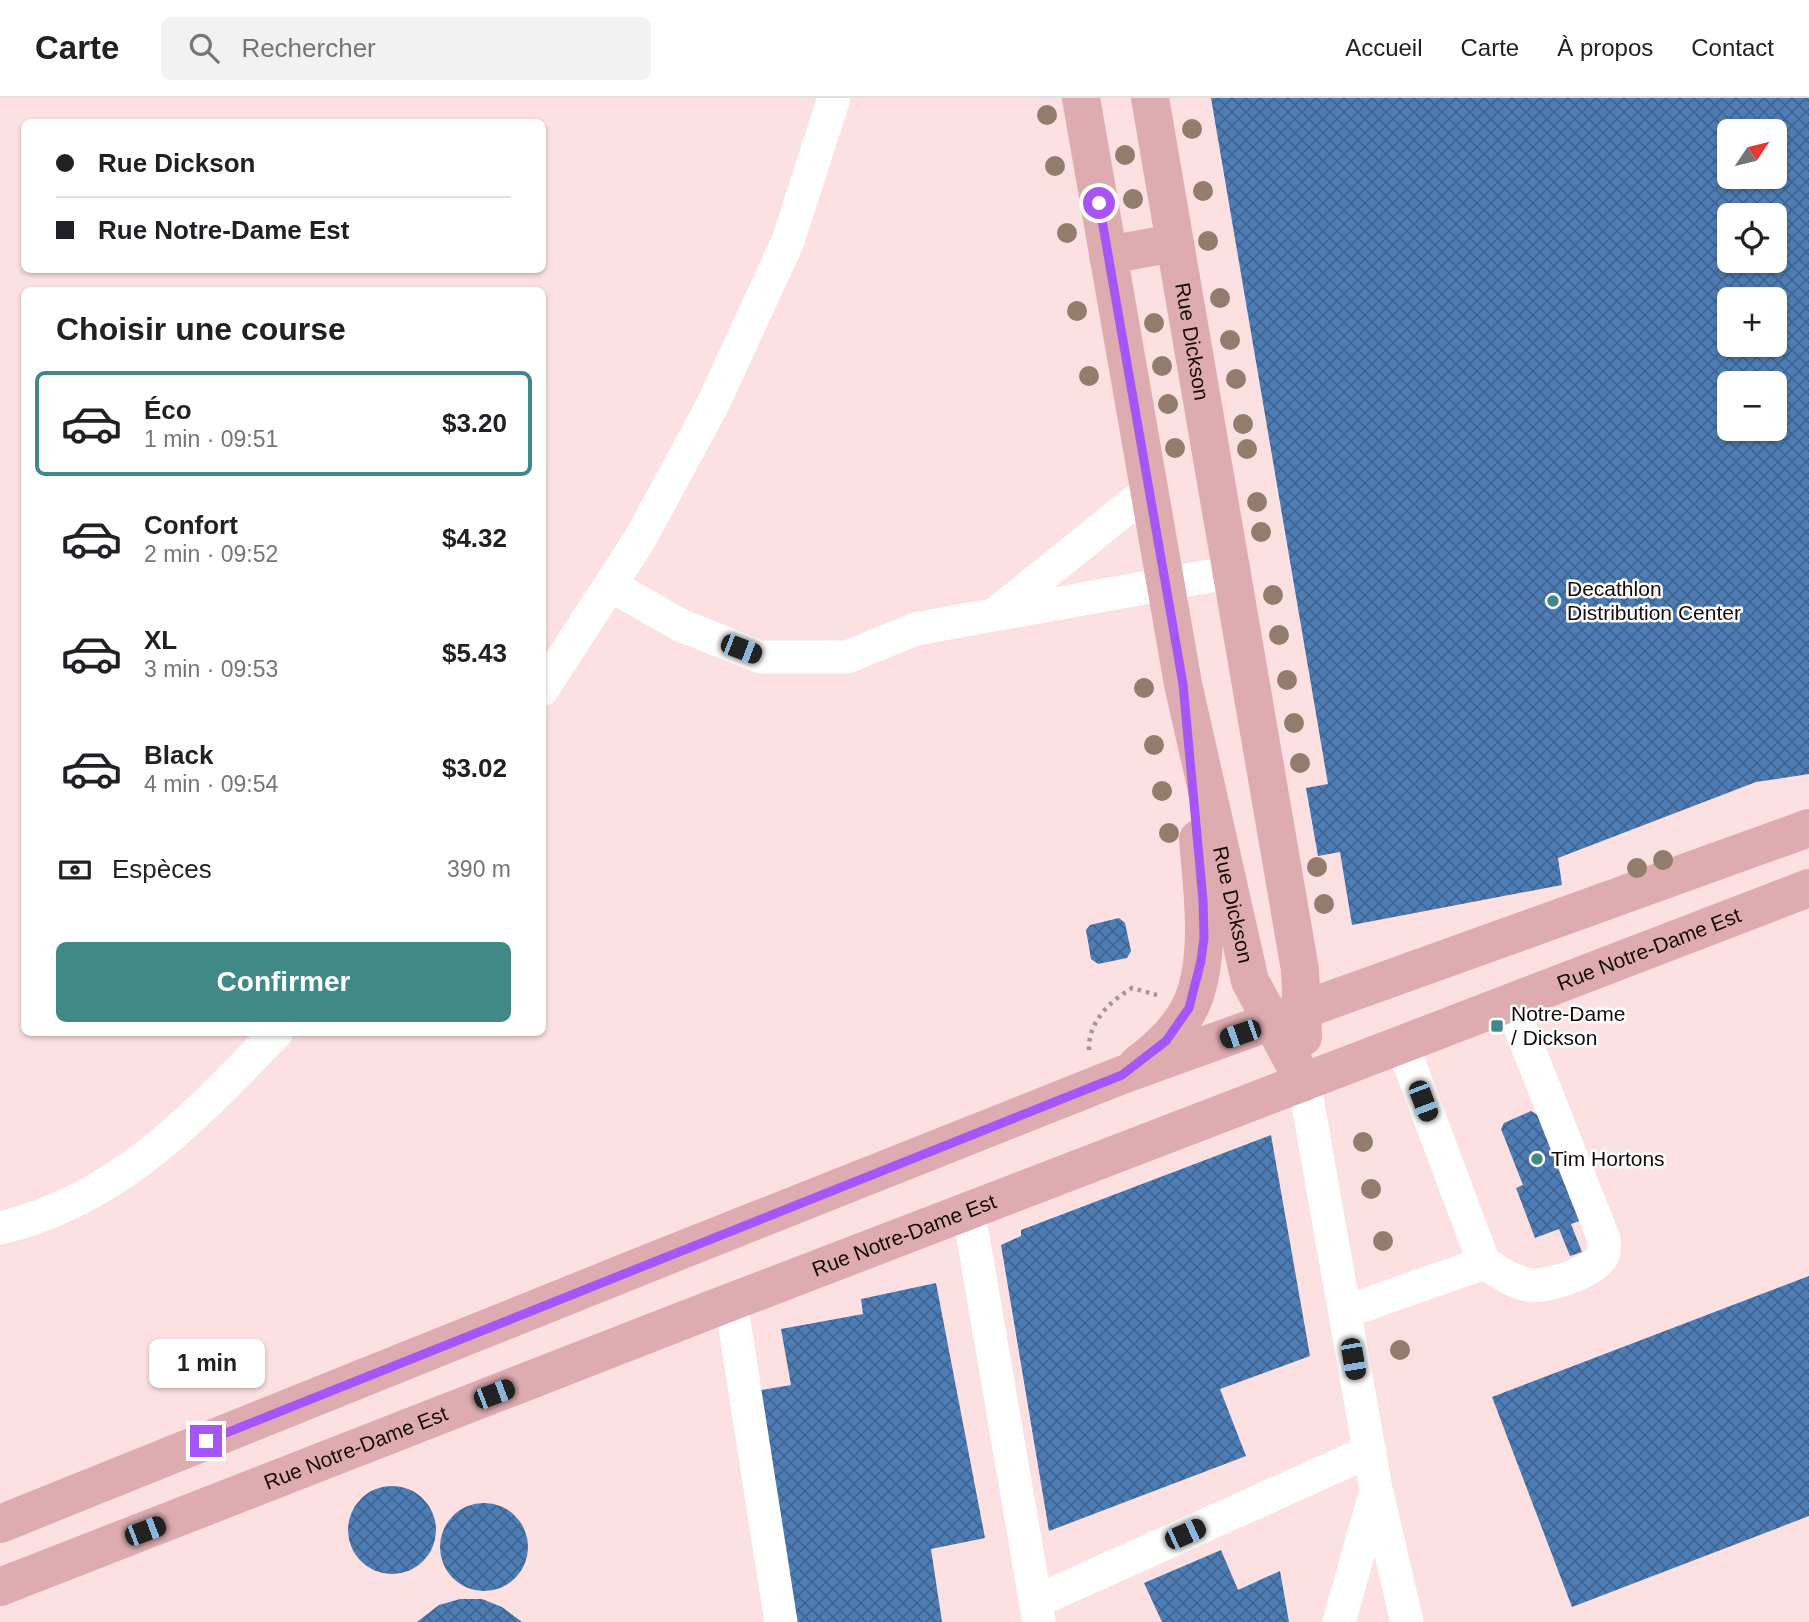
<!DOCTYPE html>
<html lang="fr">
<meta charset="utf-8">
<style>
:root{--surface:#fff;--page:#f2f2f2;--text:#202124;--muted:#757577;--line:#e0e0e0;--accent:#418987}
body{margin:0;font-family:Arial,sans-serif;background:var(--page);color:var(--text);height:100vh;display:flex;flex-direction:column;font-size:26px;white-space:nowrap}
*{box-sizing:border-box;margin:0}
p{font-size:23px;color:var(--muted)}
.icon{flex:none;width:38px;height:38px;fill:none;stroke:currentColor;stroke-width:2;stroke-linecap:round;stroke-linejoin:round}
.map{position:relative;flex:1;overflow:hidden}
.side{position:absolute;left:21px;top:189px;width:525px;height:749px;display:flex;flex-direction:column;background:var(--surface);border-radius:10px;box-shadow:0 2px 5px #0004}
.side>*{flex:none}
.banner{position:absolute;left:21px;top:21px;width:525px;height:154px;border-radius:10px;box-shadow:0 2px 5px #0004;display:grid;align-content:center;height:154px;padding:0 35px;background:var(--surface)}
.needle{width:46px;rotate:55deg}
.buttons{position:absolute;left:1717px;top:21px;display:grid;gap:14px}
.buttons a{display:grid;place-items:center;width:70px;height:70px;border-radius:10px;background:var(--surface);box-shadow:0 2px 5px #0004;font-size:35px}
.end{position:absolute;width:32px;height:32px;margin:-16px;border:9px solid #a855f7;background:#fff;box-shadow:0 0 0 4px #fff}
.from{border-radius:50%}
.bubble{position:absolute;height:49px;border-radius:10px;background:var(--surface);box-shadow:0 2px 5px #0004;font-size:23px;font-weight:600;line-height:49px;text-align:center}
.car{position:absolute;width:21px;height:42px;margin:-21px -10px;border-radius:9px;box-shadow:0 0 5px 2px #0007;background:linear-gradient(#222 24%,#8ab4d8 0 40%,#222 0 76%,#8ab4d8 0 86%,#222 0)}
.banner b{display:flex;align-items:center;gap:24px;height:66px;font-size:26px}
.banner b+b{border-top:2px solid var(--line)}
.banner i{width:18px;height:18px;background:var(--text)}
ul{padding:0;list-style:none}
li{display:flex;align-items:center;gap:21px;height:105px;margin:0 14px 10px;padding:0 21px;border:4px solid transparent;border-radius:10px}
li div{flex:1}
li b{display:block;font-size:26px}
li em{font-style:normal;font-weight:600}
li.on{border-color:var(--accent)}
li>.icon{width:63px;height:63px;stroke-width:1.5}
h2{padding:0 35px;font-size:32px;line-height:84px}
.pay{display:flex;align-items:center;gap:18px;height:77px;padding:0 35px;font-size:26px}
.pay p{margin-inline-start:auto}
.action{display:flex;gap:14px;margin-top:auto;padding:14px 35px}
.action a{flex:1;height:80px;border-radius:10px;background:var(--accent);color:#fff;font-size:28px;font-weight:600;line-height:80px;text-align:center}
header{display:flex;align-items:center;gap:42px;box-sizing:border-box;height:98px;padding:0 35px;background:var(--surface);border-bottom:2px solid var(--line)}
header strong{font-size:33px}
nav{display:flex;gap:38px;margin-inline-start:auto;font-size:24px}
.search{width:490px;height:63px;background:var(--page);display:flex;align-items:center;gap:18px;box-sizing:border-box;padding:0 24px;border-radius:10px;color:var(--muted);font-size:26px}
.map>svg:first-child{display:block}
</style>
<header>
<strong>Carte</strong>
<div class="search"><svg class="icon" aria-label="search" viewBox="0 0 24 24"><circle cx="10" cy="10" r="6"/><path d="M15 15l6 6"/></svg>Rechercher</div>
<nav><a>Accueil</a><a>Carte</a><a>À propos</a><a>Contact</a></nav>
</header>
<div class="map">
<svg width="1809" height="1524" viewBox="0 0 1809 1524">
<defs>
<pattern id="building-cross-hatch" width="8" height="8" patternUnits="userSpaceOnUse" patternTransform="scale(1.75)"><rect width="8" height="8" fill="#4d7db4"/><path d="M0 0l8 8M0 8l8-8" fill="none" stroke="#3f6491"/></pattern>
</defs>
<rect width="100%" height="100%" fill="#fde1e2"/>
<path fill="url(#building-cross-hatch)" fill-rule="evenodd" d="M 1211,0 L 1809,0 L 1809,676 L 1756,684 L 1558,760 L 1562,787 L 1352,827 L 1340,754 L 1318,758 L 1306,690 L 1328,686 ZM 1729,33 L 1774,33 L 1774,79 L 1729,79 ZM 1729,117 L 1774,117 L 1774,163 L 1729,163 ZM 1729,201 L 1774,201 L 1774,247 L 1729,247 ZM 1729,285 L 1774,285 L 1774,331 L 1729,331 Z
M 1119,820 L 1125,825 L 1131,853 L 1127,860 L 1098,866 L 1091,861 L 1086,832 L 1090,827 Z
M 1531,1013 L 1539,1018 L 1585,1121 L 1571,1126 L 1582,1154 L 1570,1158 L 1559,1131 L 1535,1140 L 1516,1090 L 1523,1087 L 1501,1031 L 1504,1025 Z
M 1271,1037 L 1310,1258 L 1220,1291 L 1246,1358 L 1049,1433 L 1001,1147 L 1021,1138 L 1021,1132 Z
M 1809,1178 L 1809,1418 L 1572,1509 L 1492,1299 Z
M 936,1185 L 985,1440 L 931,1451 L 942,1524 L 790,1524 L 750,1294 L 791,1287 L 781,1231 L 863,1216 L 861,1201 Z
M348 1432a44 44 0 1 1 88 0a44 44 0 1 1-88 0Z
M440 1449a44 44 0 1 1 88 0a44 44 0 1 1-88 0Z
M 1221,1452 L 1238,1492 L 1280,1473 L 1289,1524 L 1162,1524 L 1144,1485 Z
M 460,1501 L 482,1501 L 502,1509 L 522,1524 L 417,1524 L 439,1507 Z"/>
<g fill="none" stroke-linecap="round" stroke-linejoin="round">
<path stroke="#a99293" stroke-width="4.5" stroke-dasharray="3.5 5" stroke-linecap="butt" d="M 1089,952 C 1088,924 1110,903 1132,890 L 1157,897"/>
<path stroke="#fff" stroke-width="33" d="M 610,487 L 680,527 L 761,559 L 847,559 L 916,531 L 1232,474
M 999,513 L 1149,392
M 542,592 L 640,441 L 713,306 L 788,143 L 834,0
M 1402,946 L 1484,1165 C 1498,1173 1512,1184 1529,1187 C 1546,1190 1595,1174 1603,1157 C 1605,1151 1604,1146 1604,1141 L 1510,904
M 1304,984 L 1376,1391 L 1407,1524
M 966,1114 L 973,1139 L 1039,1524
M 0,1130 C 119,1102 195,1018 277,934
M 731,1204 L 781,1524
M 1345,1214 L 1484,1165
M 1035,1504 L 1370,1353
M 1339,1524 L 1376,1393"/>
<g stroke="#ddabb0" stroke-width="38">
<path id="s1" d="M 1081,0 L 1183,586 L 1250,883 L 1304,984"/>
<path id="s2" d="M 1150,0 L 1300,872 L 1303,939"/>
<path d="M 1108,157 L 1174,145"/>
<path d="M 1138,966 C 1158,951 1177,934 1189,911 C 1213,865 1202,791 1198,741"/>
<path d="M 0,1426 L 644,1167 L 1122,977 L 1809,730"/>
<path id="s3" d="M 0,1489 L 697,1217 L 1809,790"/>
</g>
</g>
<g fill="#937c6c">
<circle cx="1047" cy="17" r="10"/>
<circle cx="1192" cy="31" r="10"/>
<circle cx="1125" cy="57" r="10"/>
<circle cx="1055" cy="68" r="10"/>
<circle cx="1203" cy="93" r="10"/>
<circle cx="1133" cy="101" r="10"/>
<circle cx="1067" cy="135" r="10"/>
<circle cx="1208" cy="143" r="10"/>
<circle cx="1220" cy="200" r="10"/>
<circle cx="1077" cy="213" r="10"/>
<circle cx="1154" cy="225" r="10"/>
<circle cx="1230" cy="242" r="10"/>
<circle cx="1162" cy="268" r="10"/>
<circle cx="1089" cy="278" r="10"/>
<circle cx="1236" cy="281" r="10"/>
<circle cx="1168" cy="306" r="10"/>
<circle cx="1243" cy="326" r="10"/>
<circle cx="1175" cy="350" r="10"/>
<circle cx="1247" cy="351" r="10"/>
<circle cx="1257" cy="404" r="10"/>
<circle cx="1261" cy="434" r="10"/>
<circle cx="1273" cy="497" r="10"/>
<circle cx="1279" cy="537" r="10"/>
<circle cx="1287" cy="582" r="10"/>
<circle cx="1144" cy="590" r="10"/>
<circle cx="1294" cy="625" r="10"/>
<circle cx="1154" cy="647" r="10"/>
<circle cx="1300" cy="665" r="10"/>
<circle cx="1162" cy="693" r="10"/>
<circle cx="1169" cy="735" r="10"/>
<circle cx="1663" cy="762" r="10"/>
<circle cx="1317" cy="769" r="10"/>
<circle cx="1637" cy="770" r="10"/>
<circle cx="1324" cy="806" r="10"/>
<circle cx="1363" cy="1044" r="10"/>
<circle cx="1371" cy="1091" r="10"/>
<circle cx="1383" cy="1143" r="10"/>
<circle cx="1400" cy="1252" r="10"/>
</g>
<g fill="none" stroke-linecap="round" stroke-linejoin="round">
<path stroke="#a855f7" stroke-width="9" d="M 206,1343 L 1122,977 L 1166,943 L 1189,910 L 1201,863 L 1204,839 L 1203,802 L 1183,586 L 1099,105"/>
</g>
<g fill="#418987" stroke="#fff" stroke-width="2.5">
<circle cx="1553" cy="503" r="7"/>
<rect x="1490" y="921" width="14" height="14" rx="3.5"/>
<circle cx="1537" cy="1061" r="7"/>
</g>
<g text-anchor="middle" stroke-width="5" stroke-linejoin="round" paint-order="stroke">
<g font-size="21" fill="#160809" stroke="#fff">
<text dy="7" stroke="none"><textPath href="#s2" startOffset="247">Rue Dickson</textPath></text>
<text dy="7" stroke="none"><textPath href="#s1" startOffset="821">Rue Dickson</textPath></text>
<text dy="7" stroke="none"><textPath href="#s3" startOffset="1768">Rue Notre-Dame Est</textPath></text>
<text dy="7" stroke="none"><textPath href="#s3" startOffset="970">Rue Notre-Dame Est</textPath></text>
<text dy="7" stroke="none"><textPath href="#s3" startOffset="382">Rue Notre-Dame Est</textPath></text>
</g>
<g font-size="21" fill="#160809" stroke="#fff" text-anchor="start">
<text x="1567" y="498">Decathlon<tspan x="1567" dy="24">Distribution Center</tspan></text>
<text x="1511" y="923">Notre-Dame<tspan x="1511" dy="24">/ Dickson</tspan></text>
<text x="1551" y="1068">Tim Hortons</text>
</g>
</g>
</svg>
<div class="buttons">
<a><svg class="needle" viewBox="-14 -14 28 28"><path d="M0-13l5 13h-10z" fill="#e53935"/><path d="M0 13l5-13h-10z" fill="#757577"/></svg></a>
<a><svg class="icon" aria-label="locate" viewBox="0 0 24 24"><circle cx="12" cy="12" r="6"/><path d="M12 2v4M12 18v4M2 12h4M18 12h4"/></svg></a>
<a>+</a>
<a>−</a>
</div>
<i class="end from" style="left:1099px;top:105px"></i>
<i class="end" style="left:206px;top:1343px"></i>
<div class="bubble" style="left:149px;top:1241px;width:116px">1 min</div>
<i class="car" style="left:741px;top:551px;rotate:111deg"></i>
<i class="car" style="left:1240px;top:936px;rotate:251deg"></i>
<i class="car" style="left:1423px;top:1003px;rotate:159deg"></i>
<i class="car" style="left:1353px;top:1261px;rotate:170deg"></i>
<i class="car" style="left:494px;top:1296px;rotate:69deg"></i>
<i class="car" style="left:145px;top:1433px;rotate:69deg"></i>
<i class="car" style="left:1185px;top:1436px;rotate:66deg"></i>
<div class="banner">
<b><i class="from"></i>Rue Dickson</b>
<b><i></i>Rue Notre-Dame Est</b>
</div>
<section class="side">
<h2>Choisir une course</h2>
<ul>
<li class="on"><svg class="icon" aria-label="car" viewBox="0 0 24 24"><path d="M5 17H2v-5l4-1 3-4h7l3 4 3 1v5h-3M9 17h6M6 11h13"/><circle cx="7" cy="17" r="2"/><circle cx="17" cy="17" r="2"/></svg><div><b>Éco</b><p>1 min · 09:51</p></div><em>$3.20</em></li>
<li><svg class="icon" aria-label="car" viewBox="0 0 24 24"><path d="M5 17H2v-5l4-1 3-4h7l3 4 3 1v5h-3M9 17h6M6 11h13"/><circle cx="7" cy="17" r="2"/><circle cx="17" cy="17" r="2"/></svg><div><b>Confort</b><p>2 min · 09:52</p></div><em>$4.32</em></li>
<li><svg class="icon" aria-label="car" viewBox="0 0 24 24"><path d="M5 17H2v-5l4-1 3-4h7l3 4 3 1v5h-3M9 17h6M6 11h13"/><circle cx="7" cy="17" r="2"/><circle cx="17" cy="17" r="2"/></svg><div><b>XL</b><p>3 min · 09:53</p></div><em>$5.43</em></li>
<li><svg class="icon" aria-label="car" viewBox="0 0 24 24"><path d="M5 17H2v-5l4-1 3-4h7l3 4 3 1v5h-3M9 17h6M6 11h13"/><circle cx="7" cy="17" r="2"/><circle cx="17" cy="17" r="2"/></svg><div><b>Black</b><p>4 min · 09:54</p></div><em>$3.02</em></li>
</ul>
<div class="pay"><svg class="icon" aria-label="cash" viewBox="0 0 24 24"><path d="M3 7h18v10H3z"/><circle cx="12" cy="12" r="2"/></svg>Espèces<p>390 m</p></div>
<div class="action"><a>Confirmer</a></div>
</section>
</div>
